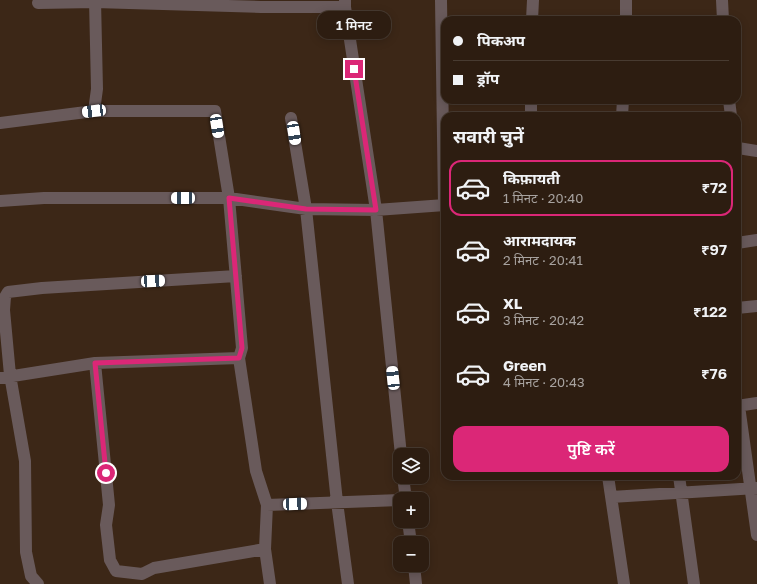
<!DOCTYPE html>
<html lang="hi">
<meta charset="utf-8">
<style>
:root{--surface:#2d1d11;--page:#35261a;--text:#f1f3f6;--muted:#a7a29f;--line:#483b31;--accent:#db2777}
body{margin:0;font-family:"Golos Text","Noto Sans Devanagari",sans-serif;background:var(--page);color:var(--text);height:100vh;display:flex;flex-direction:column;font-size:15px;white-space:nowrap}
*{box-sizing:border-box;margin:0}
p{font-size:13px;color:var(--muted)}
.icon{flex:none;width:22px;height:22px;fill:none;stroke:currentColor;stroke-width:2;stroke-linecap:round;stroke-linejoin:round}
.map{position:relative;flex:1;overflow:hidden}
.sheet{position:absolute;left:441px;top:112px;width:300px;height:368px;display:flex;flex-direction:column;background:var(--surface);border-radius:12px;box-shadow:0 2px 10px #0003,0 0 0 1px var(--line)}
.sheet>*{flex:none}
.guide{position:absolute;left:441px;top:16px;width:300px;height:88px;border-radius:12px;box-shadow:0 2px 10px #0003,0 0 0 1px var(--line);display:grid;align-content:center;height:88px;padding:0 12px;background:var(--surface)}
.tools{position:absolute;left:393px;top:448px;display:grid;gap:8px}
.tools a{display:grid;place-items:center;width:36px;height:36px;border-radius:8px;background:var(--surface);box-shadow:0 2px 10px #0003,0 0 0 1px var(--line);font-size:20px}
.end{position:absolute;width:18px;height:18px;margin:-9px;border:5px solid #db2777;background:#fff;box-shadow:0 0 0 2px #fff}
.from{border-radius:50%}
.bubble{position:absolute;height:28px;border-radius:12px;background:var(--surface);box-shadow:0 2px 10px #0003,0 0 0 1px var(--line);font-size:13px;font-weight:600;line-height:28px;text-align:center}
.car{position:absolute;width:12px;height:24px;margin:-12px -6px;border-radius:5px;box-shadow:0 0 3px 1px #0007;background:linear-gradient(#fff 24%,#345 0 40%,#fff 0 76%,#345 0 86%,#fff 0)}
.guide b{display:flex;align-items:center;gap:14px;height:38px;font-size:15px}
.guide b+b{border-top:1px solid var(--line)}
.guide i{width:10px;height:10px;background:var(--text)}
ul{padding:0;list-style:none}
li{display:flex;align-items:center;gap:12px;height:56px;margin:0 8px 6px;padding:0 4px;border:2px solid transparent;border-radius:12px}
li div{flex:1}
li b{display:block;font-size:15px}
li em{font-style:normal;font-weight:600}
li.on{border-color:var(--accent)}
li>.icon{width:36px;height:36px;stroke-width:1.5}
h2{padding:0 12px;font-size:18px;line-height:48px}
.action{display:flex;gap:8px;margin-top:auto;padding:8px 12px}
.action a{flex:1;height:46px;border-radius:12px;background:var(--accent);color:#fff;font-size:16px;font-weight:600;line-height:46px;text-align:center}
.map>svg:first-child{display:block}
</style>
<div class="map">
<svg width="757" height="584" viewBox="0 0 757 584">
<rect width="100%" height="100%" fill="#3c2717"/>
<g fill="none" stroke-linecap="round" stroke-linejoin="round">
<path stroke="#695a5b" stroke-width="12" d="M 345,0 L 345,7 L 376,210 L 401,455
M 441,0 L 444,205
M 722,0 L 723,20
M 38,3 L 95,2 L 261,7 L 345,7
M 532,20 L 533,0
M 626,20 L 626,0
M 729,100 L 731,116
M 94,111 L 97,89 L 95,0
M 531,116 L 531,100
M 622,116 L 623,100
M 291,118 L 306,209 L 337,502 L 348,584
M 0,123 L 94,111 L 215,111 L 229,198 L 242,348 L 239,358 L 256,471 L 267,505 L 265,549 L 270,584
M 737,146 L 738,148 L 757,151
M 0,201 L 44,198 L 229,198 L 306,209 L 376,210 L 445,205
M 737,243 L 757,240
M 737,308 L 757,306
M 95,363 L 109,505 L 106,525 L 110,560 L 116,571 L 142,574 L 154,568 L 265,549
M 0,378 L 95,363 L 239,358
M 737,406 L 757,403
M 739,406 L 757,535
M 608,476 L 624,584
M 679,476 L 694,584
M 403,477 L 406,499
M 611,497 L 757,488
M 267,505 L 400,500
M 408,521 L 411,543
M 414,565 L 416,584
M 38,584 L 31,576 L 26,552 L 25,461 L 10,375 L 4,310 L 5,297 L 8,292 L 42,288 L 236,276"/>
</g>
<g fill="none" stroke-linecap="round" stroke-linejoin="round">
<path stroke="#db2777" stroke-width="5" d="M 106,473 L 95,363 L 239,358 L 242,348 L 229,198 L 306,209 L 376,210 L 354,69"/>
</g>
</svg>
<div class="tools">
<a><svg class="icon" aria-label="layers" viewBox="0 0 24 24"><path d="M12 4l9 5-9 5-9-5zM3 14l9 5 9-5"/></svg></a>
<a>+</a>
<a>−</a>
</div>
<i class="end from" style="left:106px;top:473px"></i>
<i class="end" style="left:354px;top:69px"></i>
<div class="bubble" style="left:317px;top:11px;width:74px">1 मिनट</div>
<i class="car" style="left:94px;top:111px;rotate:263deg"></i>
<i class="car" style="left:217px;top:126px;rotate:171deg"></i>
<i class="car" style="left:294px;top:133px;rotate:171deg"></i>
<i class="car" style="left:183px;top:198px;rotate:270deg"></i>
<i class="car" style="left:153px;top:281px;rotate:87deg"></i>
<i class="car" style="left:393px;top:378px;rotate:354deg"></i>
<i class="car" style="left:295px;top:504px;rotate:88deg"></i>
<div class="guide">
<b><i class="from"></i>पिकअप</b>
<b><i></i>ड्रॉप</b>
</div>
<section class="sheet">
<h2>सवारी चुनें</h2>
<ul>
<li class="on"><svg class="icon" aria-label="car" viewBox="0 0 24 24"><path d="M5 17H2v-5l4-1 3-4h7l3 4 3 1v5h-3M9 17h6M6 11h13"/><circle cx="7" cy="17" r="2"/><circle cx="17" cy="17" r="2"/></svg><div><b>किफ़ायती</b><p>1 मिनट · 20:40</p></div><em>₹72</em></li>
<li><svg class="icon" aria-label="car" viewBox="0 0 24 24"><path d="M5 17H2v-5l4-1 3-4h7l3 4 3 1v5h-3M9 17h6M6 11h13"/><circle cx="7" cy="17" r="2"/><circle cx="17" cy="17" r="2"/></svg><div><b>आरामदायक</b><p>2 मिनट · 20:41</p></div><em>₹97</em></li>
<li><svg class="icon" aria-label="car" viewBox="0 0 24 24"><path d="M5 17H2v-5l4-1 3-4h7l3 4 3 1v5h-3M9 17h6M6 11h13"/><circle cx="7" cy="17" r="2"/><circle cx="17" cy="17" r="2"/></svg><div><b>XL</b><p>3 मिनट · 20:42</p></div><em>₹122</em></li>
<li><svg class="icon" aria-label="car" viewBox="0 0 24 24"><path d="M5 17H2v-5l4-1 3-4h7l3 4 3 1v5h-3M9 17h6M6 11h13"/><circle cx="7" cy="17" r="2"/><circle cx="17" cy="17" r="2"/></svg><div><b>Green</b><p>4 मिनट · 20:43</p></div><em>₹76</em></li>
</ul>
<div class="action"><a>पुष्टि करें</a></div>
</section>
</div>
